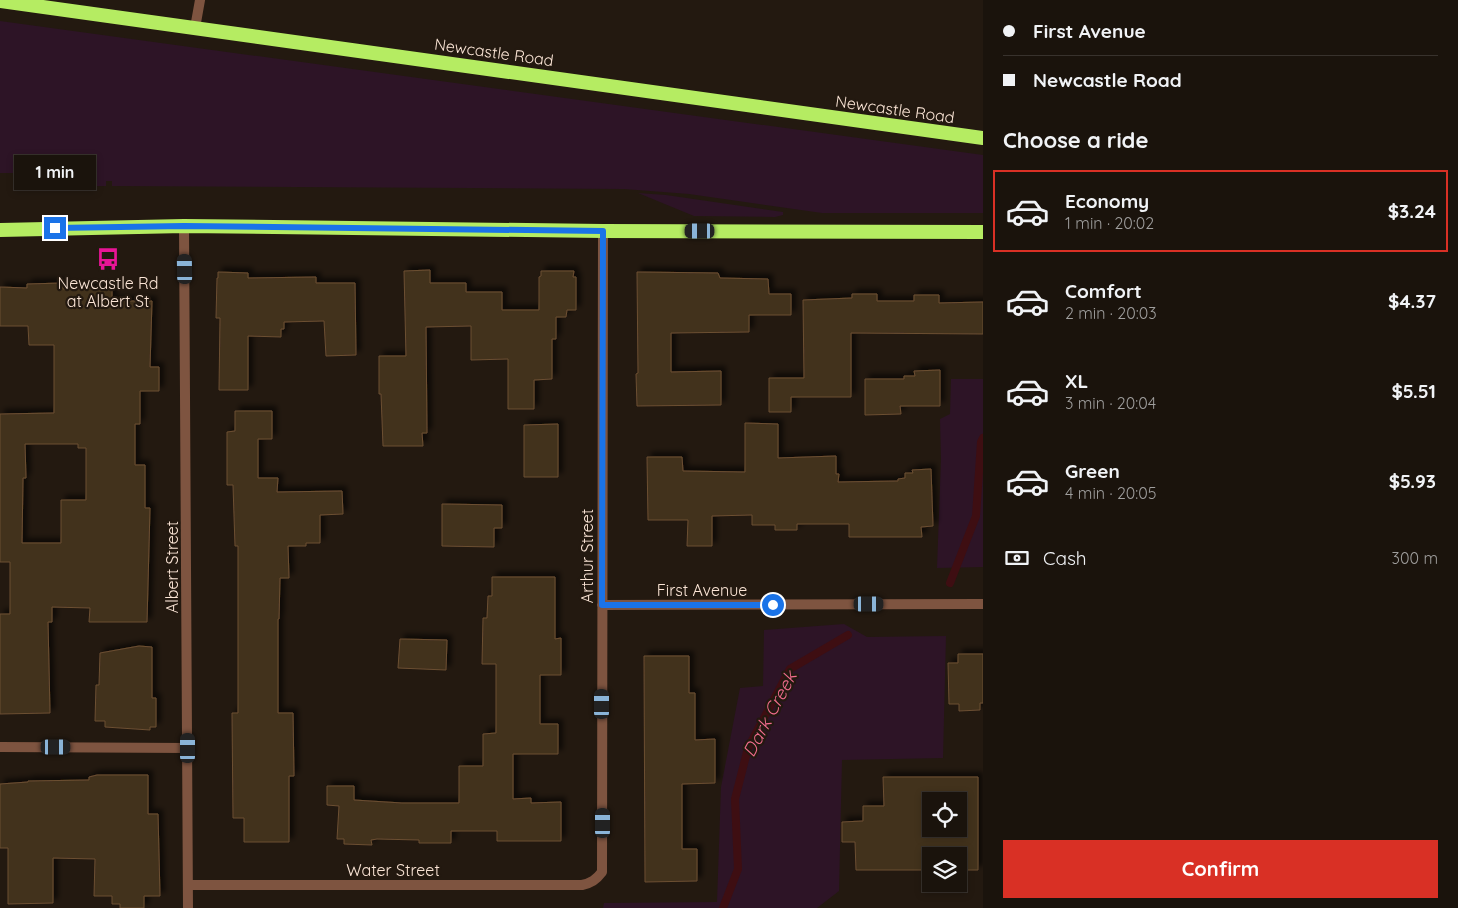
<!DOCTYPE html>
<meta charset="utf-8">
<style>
:root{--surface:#1a130c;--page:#231c15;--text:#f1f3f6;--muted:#9f9e9d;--line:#38322d;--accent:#d93025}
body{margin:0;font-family:Quicksand,sans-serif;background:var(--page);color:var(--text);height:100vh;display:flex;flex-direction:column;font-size:19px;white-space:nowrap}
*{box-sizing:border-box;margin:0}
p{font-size:16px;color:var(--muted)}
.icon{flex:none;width:28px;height:28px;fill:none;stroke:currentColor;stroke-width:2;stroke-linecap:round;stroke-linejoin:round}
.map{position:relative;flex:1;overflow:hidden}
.side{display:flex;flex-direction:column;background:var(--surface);width:475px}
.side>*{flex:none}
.top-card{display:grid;align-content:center;height:110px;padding:0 20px;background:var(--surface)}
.controls{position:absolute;left:922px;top:792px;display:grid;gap:10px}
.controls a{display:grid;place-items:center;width:45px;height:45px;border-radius:0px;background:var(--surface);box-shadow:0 2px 8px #0003,0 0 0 1px var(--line);font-size:25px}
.end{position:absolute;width:22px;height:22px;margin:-11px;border:6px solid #1a73e8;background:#fff;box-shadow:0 0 0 2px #fff}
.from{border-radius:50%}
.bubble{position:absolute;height:35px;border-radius:0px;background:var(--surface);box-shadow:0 2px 8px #0003,0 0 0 1px var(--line);font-size:16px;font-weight:700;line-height:35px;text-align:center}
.car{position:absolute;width:15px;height:30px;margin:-15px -8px;border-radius:6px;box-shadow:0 0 4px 1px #0007;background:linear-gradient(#222 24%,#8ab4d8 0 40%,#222 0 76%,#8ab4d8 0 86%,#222 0)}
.top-card b{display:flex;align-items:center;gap:18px;height:48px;font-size:19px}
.top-card b+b{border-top:1px solid var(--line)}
.top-card i{width:12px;height:12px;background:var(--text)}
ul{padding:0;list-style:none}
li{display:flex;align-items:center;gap:15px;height:82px;margin:0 10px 8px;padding:0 10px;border:2px solid transparent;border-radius:0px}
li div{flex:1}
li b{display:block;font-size:19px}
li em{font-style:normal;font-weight:700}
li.current{border-color:var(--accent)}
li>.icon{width:45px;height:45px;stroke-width:1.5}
h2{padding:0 20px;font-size:22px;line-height:60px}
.pay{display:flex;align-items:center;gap:12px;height:55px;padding:0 20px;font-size:19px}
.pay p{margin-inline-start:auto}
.button{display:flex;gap:10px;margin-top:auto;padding:10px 20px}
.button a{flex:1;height:58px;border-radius:0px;background:var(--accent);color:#fff;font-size:20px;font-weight:700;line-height:58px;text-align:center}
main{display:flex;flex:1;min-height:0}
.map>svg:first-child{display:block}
</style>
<main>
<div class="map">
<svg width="983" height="908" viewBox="0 0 983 908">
<defs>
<filter id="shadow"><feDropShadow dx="4.5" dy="-4.5" stdDeviation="2.5" flood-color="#0009"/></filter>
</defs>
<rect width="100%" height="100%" fill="#231910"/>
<path fill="#2d1426" d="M 0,21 L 983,155 L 983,213 L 822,213 L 689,194 L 624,189 L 112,186 L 112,181 L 106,181 L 106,186 L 15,187 L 15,182 L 18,182 L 18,178 L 22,178 L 22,173 L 0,173 Z
M 638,193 L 666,195 L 783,212 L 783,215 L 775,217 L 694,216 Z
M 951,379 L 983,379 L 983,567 L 937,568 L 941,459 L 940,419 L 950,414 Z
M 844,624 L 867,637 L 946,636 L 943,758 L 842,760 L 839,891 L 817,908 L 603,908 L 604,903 L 717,902 L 721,787 L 740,688 L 763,686 L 764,630 Z"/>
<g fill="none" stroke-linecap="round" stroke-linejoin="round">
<path stroke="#3e0e12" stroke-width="8" d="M 950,583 L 976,516 L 981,442 L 983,438
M 723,908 L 738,869 L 735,799 L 748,748 L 790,669 L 848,635"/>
</g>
<path fill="#42301e" stroke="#6c4f32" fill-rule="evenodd" filter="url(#shadow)" d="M 430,270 L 430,283 L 466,283 L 466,292 L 502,292 L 502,310 L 539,310 L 539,277 L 541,276 L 541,271 L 574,271 L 573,277 L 576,277 L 576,310 L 567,310 L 566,317 L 556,317 L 556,339 L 552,339 L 552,379 L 534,380 L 534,409 L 508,409 L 508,359 L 471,360 L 471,326 L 426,327 L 427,433 L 422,433 L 423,446 L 383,446 L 381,394 L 379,394 L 379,356 L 406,356 L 404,271 Z
M 218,272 L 248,273 L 248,278 L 316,277 L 316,283 L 355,283 L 356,355 L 326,356 L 324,321 L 284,322 L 284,329 L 281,329 L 281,337 L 248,336 L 248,390 L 219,390 L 220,318 L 216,318 L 217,278 L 218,278 Z
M 637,272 L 718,273 L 720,278 L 768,279 L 769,294 L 791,294 L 791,315 L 749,315 L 749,332 L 671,333 L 671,372 L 721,371 L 721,405 L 637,406 L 636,374 L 638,373 Z
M 63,283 L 63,289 L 112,288 L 112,301 L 152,301 L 150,367 L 159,367 L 159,391 L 140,391 L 140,424 L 135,424 L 135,465 L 145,465 L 145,508 L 150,508 L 147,622 L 89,622 L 90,608 L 52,607 L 52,622 L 48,622 L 50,713 L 0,714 L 0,614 L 10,614 L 10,562 L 0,562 L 0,414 L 54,413 L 54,345 L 29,345 L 28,326 L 0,326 L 0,287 L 27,288 L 27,284 ZM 25,444 L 78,444 L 78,448 L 86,448 L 86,500 L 61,500 L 61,543 L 22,543 L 23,478 L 26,478 Z
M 852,294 L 877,294 L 877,301 L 914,301 L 914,295 L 939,295 L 939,303 L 983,302 L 983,334 L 851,333 L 851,397 L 791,397 L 791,412 L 769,412 L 769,378 L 804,378 L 803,300 L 852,298 Z
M 940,370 L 940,406 L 900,406 L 901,414 L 865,415 L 865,379 L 904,379 L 904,376 L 915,376 L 914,371 Z
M 235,411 L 272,411 L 272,439 L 258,439 L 258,478 L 278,478 L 277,492 L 342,491 L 343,514 L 320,515 L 320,543 L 306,543 L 306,546 L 288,546 L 289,578 L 280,578 L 279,619 L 278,619 L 278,713 L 293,713 L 294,776 L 289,776 L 289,842 L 244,842 L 244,818 L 233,818 L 232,713 L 238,713 L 238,546 L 235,546 L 233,485 L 227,485 L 227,432 L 235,431 Z
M 745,423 L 778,424 L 778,458 L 836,456 L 836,474 L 839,474 L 838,482 L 898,481 L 898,479 L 905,478 L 905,473 L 913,473 L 912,470 L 931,469 L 933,526 L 921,527 L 922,537 L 849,537 L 849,524 L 797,524 L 797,530 L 775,530 L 775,525 L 752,525 L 752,515 L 712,516 L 712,546 L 687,546 L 688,520 L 648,520 L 647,457 L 682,457 L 683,471 L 745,472 Z
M 558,424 L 558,477 L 524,477 L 524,425 Z
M 442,504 L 502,505 L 502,528 L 494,528 L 494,547 L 442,546 Z
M 492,577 L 555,577 L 555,639 L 561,638 L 561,675 L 540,675 L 540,724 L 558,724 L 558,754 L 513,754 L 513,799 L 531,798 L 531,803 L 561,802 L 561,841 L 497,841 L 497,831 L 451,831 L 451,843 L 419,843 L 419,840 L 377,839 L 371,840 L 372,845 L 344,844 L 344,839 L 337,839 L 339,806 L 327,805 L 327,786 L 354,786 L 354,800 L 402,803 L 459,803 L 459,766 L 483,766 L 483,734 L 496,733 L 496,664 L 482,664 L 483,618 L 487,618 L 488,596 L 492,596 Z
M 400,639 L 447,640 L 446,670 L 398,668 Z
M 139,646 L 152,647 L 152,698 L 156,698 L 156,727 L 150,727 L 150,730 L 105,727 L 105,721 L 95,721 L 96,685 L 99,685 L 100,653 Z
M 958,654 L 983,654 L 983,703 L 980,703 L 980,710 L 959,711 L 959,704 L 949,704 L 948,663 L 958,663 Z
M 644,656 L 689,656 L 689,693 L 695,693 L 695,740 L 715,739 L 715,783 L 682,784 L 682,849 L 697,849 L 697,881 L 645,882 Z
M 97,775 L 148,775 L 148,814 L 158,814 L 160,896 L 144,896 L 144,908 L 120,908 L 120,904 L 112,904 L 112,896 L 94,896 L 95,859 L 53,858 L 53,903 L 8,904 L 8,848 L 0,848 L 0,784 L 28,782 L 28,781 L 89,780 L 89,777 Z
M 883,777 L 978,777 L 978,870 L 959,870 L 959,856 L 931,856 L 931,870 L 856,870 L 855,842 L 842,842 L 842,822 L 863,821 L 863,806 L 884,806 ZM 931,801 L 959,801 L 959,829 L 931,829 Z"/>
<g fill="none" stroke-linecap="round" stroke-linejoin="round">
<path stroke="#7e5440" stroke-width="10" d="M 195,28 L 200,0
M 184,226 L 188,908
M 602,605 L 983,604
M 0,747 L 188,748
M 188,885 L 582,885 C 591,883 596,880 602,872 L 603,231"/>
<path stroke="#b5ec62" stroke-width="14" d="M 0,1 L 983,138
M 0,230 L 184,226 L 603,231 L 983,232"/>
</g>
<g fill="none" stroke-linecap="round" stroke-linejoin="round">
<path stroke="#1a73e8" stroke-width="6" d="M 55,228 L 184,226 L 603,231 L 602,605 L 773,605"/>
</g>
<defs>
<symbol id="bus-bare" viewBox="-9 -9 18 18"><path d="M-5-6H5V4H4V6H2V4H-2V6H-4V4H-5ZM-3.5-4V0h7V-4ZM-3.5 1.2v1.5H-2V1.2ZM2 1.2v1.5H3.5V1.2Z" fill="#e91596" stroke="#231910" stroke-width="2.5" paint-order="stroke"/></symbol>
</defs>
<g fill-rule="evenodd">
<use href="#bus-bare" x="92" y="243" width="32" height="32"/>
</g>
<g text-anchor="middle" stroke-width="4.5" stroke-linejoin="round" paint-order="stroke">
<g font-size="16" fill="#fbe5d6" stroke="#231910">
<text transform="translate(494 52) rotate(8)" y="6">Newcastle Road</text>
<text transform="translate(895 109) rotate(8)" y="6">Newcastle Road</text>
<text transform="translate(587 556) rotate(-90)" y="6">Arthur Street</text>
<text transform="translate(172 567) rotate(-90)" y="6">Albert Street</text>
<text x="702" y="596">First Avenue</text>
<text x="393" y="876">Water Street</text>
</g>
<g font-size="16" fill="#fbe5d6" stroke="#231910">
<text x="108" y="289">Newcastle Rd<tspan x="108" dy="18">at Albert St</tspan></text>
</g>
<g font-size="18" font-style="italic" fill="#f26d8e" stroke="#231910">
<text transform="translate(770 714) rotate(-62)" y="6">Dark Creek</text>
</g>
</g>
</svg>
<div class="controls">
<a><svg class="icon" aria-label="locate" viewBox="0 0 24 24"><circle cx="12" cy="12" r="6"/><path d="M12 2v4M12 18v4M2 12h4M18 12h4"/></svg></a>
<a><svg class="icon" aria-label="layers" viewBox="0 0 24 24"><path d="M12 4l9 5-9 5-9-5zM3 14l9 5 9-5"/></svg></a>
</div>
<i class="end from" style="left:773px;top:605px"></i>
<i class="end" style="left:55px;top:228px"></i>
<div class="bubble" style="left:14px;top:155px;width:82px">1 min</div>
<i class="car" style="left:700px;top:231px;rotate:270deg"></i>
<i class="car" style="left:185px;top:269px;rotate:359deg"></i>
<i class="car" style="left:869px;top:604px;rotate:90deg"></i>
<i class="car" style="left:602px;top:704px;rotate:0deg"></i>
<i class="car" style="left:56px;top:747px;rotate:90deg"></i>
<i class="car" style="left:188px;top:748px;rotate:0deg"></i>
<i class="car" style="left:603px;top:823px;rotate:0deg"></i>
</div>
<section class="side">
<div class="top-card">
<b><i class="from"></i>First Avenue</b>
<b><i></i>Newcastle Road</b>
</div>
<h2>Choose a ride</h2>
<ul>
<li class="current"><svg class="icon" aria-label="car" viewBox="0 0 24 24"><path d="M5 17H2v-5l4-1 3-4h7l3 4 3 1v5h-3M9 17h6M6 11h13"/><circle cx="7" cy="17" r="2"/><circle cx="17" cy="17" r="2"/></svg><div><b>Economy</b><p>1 min · 20:02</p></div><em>$3.24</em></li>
<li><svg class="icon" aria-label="car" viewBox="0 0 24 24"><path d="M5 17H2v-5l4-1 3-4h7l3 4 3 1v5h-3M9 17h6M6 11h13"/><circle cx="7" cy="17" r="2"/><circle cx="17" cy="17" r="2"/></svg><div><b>Comfort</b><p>2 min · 20:03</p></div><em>$4.37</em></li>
<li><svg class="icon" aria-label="car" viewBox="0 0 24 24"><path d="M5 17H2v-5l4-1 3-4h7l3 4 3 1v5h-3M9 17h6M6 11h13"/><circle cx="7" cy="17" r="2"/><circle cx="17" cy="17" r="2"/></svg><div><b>XL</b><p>3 min · 20:04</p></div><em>$5.51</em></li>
<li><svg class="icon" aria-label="car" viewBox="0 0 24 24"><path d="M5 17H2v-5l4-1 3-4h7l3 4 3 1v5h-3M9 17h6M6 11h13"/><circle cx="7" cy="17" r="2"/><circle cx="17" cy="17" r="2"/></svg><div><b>Green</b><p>4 min · 20:05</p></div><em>$5.93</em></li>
</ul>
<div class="pay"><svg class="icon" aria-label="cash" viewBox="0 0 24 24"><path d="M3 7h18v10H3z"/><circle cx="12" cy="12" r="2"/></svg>Cash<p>300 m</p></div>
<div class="button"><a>Confirm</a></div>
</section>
</main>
